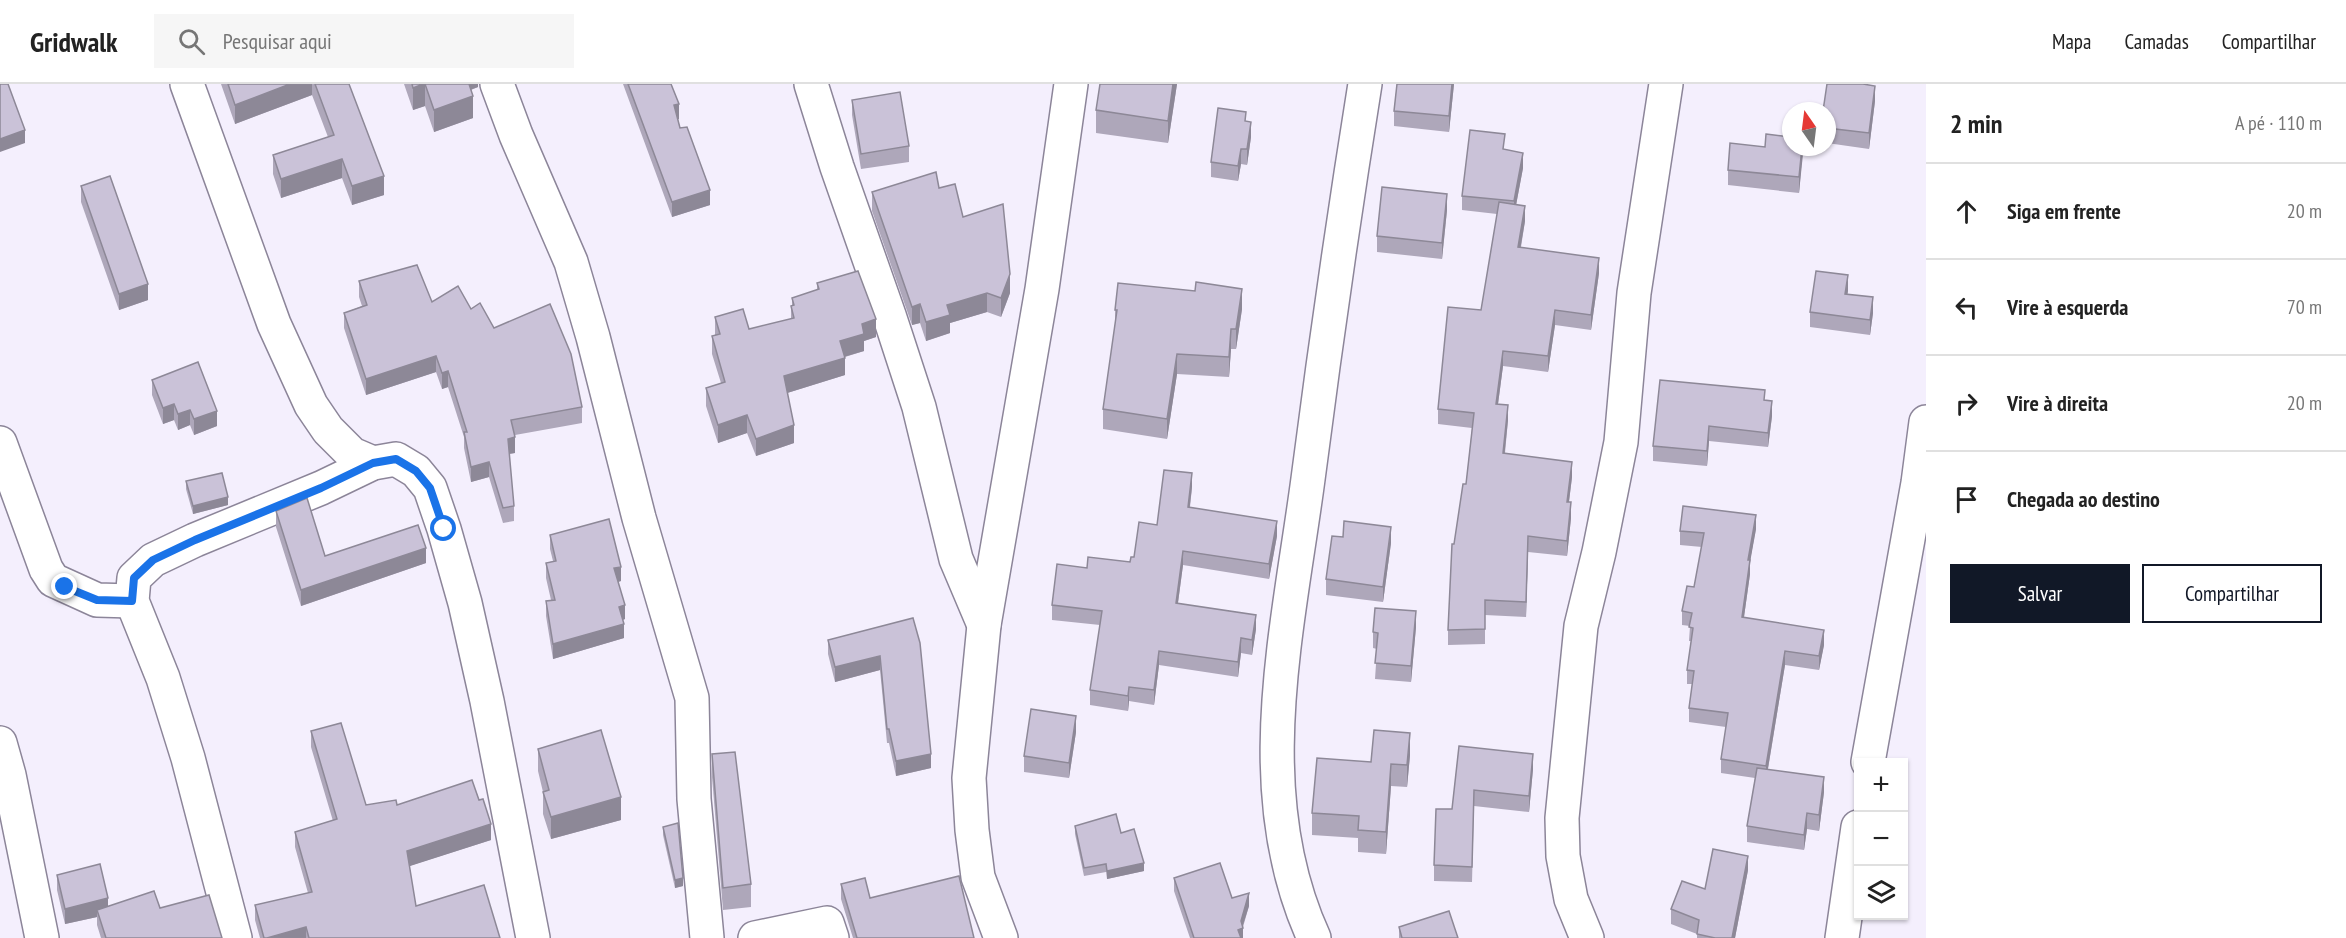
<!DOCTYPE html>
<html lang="pt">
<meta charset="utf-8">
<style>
:root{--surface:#fff;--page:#f6f6f6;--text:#222;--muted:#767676;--line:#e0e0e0;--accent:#111827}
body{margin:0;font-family:"PT Sans Narrow",sans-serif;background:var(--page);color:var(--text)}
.controls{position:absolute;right:18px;bottom:18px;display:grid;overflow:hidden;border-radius:0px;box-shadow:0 2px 4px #0004}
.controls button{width:54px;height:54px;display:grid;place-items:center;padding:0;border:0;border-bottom:2px solid var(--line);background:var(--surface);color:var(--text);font:30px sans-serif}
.compass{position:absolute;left:1782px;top:18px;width:54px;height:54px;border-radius:50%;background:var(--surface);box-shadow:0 2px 4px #0004;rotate:346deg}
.stop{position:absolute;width:18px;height:18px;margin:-14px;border:4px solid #1a73e8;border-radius:50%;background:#fff}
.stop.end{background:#1a73e8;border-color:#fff;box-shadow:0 2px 6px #0008}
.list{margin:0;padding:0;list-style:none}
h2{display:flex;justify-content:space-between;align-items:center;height:78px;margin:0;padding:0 24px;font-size:26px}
h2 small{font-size:20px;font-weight:400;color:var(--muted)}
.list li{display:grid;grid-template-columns:39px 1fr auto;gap:18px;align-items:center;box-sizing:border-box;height:96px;padding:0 24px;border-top:2px solid var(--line)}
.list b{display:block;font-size:22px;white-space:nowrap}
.list em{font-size:20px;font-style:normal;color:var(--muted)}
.actions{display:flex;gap:12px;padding:18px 24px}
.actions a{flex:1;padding:14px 0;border:2px solid var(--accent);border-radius:0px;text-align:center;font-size:21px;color:var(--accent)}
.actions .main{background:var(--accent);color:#fff}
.icon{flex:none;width:33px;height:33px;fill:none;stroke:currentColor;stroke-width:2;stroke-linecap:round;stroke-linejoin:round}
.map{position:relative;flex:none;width:1926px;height:854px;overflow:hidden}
header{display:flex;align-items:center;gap:36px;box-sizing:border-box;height:84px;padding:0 30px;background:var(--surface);border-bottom:2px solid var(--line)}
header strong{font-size:28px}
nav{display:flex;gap:33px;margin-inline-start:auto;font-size:21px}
.search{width:420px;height:54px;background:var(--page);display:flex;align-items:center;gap:15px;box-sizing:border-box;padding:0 21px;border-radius:0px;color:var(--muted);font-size:22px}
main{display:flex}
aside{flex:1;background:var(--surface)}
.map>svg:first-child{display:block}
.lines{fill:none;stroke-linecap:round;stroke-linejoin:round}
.street-casing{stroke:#8c8599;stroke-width:36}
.street{stroke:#fff;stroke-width:33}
.wall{fill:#aea7ba}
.shaded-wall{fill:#8d8897}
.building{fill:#cac2d8;stroke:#8d8897;stroke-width:1.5}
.route{stroke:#1a73e8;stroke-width:8}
</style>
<header>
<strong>Gridwalk</strong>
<div class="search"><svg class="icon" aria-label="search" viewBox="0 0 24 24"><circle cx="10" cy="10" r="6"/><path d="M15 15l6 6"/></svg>Pesquisar aqui</div>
<nav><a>Mapa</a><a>Camadas</a><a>Compartilhar</a></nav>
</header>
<main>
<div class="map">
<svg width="1926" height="854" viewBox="0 0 1926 854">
<rect width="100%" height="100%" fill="#f4effd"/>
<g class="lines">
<g class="street-casing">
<g id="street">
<polyline points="187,0 274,240 311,321 328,346 352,370 373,379"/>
<polyline points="497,0 516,51 571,178 593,253 639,434 692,614 694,715 707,854"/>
<polyline points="811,0 837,83 890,234 919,323 956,475 984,541"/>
<polyline points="0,359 46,485 53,496 97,516 132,517"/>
<polyline points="0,659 9,691 42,854"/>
<polyline points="1868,678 1918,399 1926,338"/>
<polyline points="235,854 188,674 163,594 132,517 134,494 153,476 195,456 321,404 373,379 396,375 416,387 430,404 444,445 465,519 487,617 533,854"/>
<polyline points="755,854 827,839 832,854"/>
<polyline points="1001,854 978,793 972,746 969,694 984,541 1042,205 1071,0"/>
<path d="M1314,854C1247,708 1288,546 1308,395C1325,263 1344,131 1365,0"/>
<polyline points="1587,854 1571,815 1563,772 1562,734 1581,542 1599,468 1621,358 1634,209 1666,0"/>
<polyline points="1842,854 1858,743"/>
</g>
</g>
<use href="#street" class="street"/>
</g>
<g class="wall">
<polygon points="221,0 349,0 384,111 352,121 342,94 281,114 273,90 273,71 328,53 312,11 235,40"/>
<polygon points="404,0 478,0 478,3 471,6 473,34 434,48 425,22 413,26"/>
<polygon points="623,0 671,0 679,35 678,35 680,44 710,121 672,133"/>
<polygon points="1100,0 1177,0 1168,59 1096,49 1096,26"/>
<polygon points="1397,0 1454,0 1449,48 1394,42 1394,27"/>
<polygon points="852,16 909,62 909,78 861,85 852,31"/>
<polygon points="1875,17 1869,65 1827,59 1827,27"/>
<polygon points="1246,37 1251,53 1247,81 1241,80 1238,97 1211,93 1211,78"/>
<polygon points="1765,63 1803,63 1799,109 1728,101 1728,86"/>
<polygon points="1505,66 1523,84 1516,121 1525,137 1521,163 1599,189 1591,246 1555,241 1548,288 1503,282 1498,320 1508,336 1505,369 1572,393 1569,418 1571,434 1567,472 1528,468 1526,533 1485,531 1485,560 1448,561 1448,546 1454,460 1466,400 1472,344 1438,340 1438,325 1481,226 1497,130 1462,126 1462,112"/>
<polygon points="81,102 148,216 119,226 81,118"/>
<polygon points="939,104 963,133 1010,209 1001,233 987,228 950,239 950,249 926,257 920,239 912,241 872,127 872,108"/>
<polygon points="1447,126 1442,175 1377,168 1377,152"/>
<polygon points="359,197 432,218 471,225 494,244 582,323 582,339 515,351 515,369 509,370 514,422 514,437 503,439 489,393 471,398 464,364 464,353 448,303 442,305 436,288 366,311 344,244 344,229 362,222 359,213"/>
<polygon points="817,199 876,253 864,257 864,267 845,273 845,291 787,309 794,359 756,372 747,349 718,359 706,322 706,304 721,299 712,270 712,252 715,251 715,233 749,245 791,235 791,222 792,222 792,214 817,206"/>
<polygon points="1848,207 1847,210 1873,229 1870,251 1810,243 1810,228"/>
<polygon points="1242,225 1236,265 1231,265 1229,293 1177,290 1167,355 1103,345 1103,325 1115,241 1115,226"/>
<polygon points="152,296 217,342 194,351 190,341 178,346 174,336 163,340 152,311"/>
<polygon points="1765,317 1772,332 1768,363 1709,357 1707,382 1653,377 1653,362"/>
<polygon points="186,397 228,421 193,430 186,405"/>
<polygon points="1192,403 1190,423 1277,452 1269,495 1183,481 1178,519 1256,545 1252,571 1241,569 1238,593 1159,581 1154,621 1129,617 1128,627 1090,621 1090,606 1100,541 1052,536 1052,521 1087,484 1130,478 1157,441"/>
<polygon points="276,427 325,472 426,479 301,522 276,443"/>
<polygon points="1756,445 1750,476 1750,490 1744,533 1824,561 1819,586 1785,581 1768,685 1824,708 1819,747 1807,745 1804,766 1747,758 1747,742 1755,694 1721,689 1721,675 1726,643 1689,638 1689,624 1692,600 1687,600 1687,586 1691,557 1689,557 1690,542 1682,541 1682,527 1694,503 1702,463 1680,461 1680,447"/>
<polygon points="550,451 621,497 618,498 625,535 623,536 624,554 553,575 546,532 546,517 551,516 546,494 546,479 553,477 550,465"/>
<polygon points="1391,459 1383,518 1326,511 1326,495"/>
<polygon points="913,534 931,684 896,692 889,659 887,659 880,586 835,598 828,570 828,556"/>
<polygon points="1416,543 1411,598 1375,595 1377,565 1373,564 1373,548"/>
<polygon points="311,647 366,721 397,721 491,756 409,782 416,822 500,854 260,854 255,836 255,821 308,809 295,763 295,748 333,737 311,663"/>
<polygon points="1076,648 1069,694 1024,688 1024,672"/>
<polygon points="1459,662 1533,685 1529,728 1474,722 1472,798 1434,797 1434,781 1452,725"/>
<polygon points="538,665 621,736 551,755 543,730 543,708 538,687"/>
<polygon points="712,670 751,800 751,823 723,826 712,693"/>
<polygon points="1410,671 1407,703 1391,702 1386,770 1358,768 1358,754 1312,751 1312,729 1371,678"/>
<polygon points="1075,742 1121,749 1144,787 1107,795 1106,788 1084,792 1075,750"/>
<polygon points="663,743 683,802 675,804 663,751"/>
<polygon points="1748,786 1735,854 1697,854 1697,850 1671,840 1671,825 1705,805"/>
<polygon points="57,791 108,822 160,824 222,854 101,854 97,841 97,833 65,840 57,806"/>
<polygon points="1174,794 1232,814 1249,822 1243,843 1243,854 1190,854 1174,807"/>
<polygon points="841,800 870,814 974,854 853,854 841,815"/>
<polygon points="1399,843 1458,854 1399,854"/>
</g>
<g class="shaded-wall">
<polygon points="290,0 312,0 312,11 235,40 235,21"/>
<polygon points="423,0 425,0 425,22 413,26 413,4"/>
<polygon points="464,0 478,0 478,3 464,8"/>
<polygon points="1173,0 1177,0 1168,59 1168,37"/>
<polygon points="1452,0 1454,0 1449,48 1449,32"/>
<polygon points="1875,2 1875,17 1869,65 1869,49"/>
<polygon points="473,12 473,34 434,48 434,26"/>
<polygon points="679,20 679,35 674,36 674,21"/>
<polygon points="1251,38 1251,53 1247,81 1247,65"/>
<polygon points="25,46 25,59 0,68 0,55"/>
<polygon points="1802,63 1803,63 1803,70 1799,109 1799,93"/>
<polygon points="1241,65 1241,80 1238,97 1238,82"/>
<polygon points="1523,69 1523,84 1514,132 1514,117"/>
<polygon points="342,75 342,94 281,114 281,95"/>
<polygon points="384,92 384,111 352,121 352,102"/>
<polygon points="710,106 710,121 672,133 672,118"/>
<polygon points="1447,110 1447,126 1442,175 1442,159"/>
<polygon points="1525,122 1525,137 1518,178 1518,163"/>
<polygon points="1599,174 1599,189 1591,246 1591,231"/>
<polygon points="1010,190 1010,209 1001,233 1001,214"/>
<polygon points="1848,191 1848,207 1845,225 1845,210"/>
<polygon points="148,200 148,216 119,226 119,210"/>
<polygon points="1242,205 1242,225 1236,265 1236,245"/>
<polygon points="987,209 987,228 950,239 950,249 926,257 926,238 947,221"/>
<polygon points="1873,213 1873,229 1870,251 1870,236"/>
<polygon points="920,220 920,239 912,241 912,223"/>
<polygon points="1555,226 1555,241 1548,288 1548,272"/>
<polygon points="876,235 876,253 864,257 864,267 840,274 840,257 862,240"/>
<polygon points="1231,245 1231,265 1229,293 1229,273"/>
<polygon points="1503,267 1503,282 1496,335 1496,320"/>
<polygon points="1177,270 1177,290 1167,355 1167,335"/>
<polygon points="436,272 436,288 366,311 366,295"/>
<polygon points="845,274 845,291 784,310 784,292"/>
<polygon points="448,287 448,303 442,305 442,289"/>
<polygon points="1772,317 1772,332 1768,363 1768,349"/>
<polygon points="174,320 174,336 163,340 163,324"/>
<polygon points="1508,321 1508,336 1503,384 1503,369"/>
<polygon points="190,326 190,341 178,346 178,330"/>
<polygon points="217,327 217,342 194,351 194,335"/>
<polygon points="747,331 747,349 718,359 718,341"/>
<polygon points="794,341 794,359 756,372 756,355"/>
<polygon points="1709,342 1709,357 1707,382 1707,367"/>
<polygon points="515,353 515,369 508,370 508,355"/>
<polygon points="489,378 489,393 471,398 471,383"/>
<polygon points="1572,378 1572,393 1567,433 1567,418"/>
<polygon points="1192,389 1192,403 1188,437 1188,423"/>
<polygon points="228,413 228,421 193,430 193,422"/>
<polygon points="1571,418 1571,434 1567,472 1567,457"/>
<polygon points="1756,431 1756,445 1748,490 1748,476"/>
<polygon points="1277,437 1277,452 1269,495 1269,480"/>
<polygon points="1391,443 1391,459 1383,518 1383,503"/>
<polygon points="1528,452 1528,468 1526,533 1526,518"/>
<polygon points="426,464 426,479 301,522 301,506"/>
<polygon points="1183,467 1183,481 1176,533 1176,519"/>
<polygon points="1750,476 1750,490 1742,547 1742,533"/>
<polygon points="621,483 621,497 614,499 614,484"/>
<polygon points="625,521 625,535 619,537 619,523"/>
<polygon points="1416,527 1416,543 1411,598 1411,582"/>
<polygon points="1256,531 1256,545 1252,571 1252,556"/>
<polygon points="624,540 624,554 553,575 553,560"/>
<polygon points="1824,546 1824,561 1819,586 1819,572"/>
<polygon points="1241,554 1241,569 1238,593 1238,578"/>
<polygon points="1159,567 1159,581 1154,621 1154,606"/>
<polygon points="1785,567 1785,581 1766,696 1766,682"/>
<polygon points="880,572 880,586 835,598 835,583"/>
<polygon points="1129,603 1129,617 1128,627 1128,612"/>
<polygon points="1076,632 1076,648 1069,694 1069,679"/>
<polygon points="1410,649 1410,671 1407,703 1407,681"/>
<polygon points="931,670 931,684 896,692 896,677"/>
<polygon points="1533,670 1533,685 1529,728 1529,712"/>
<polygon points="1391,680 1391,702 1386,770 1386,748"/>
<polygon points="1824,693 1824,708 1819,747 1819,731"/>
<polygon points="621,713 621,736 551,755 551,733"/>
<polygon points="1807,729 1807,745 1804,766 1804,751"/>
<polygon points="491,740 491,756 407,783 407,767"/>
<polygon points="1748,772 1748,786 1735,854 1732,854"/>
<polygon points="1144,779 1144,787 1107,795 1107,787"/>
<polygon points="683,794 683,802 675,804 675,796"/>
<polygon points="1249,809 1249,822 1242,844 1243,844 1243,854 1238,854 1238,846"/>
<polygon points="108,814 108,830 97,826 97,833 65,840 65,825"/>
<polygon points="306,843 306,854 267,854"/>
</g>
<g class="building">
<polygon points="0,0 8,0 25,46 0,55"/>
<polygon points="228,0 290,0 235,21"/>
<polygon points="315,0 349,0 384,92 352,102 342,75 281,95 273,71 334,51"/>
<polygon points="412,0 423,0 413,4"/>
<polygon points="425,0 469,0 473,12 434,26"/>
<polygon points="628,0 671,0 679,20 674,21 680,44 687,43 710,106 672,118"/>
<polygon points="1100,0 1173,0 1168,37 1096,26"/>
<polygon points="1397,0 1452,0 1449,32 1394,27"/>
<polygon points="1827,0 1863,0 1875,2 1869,49 1827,44 1827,27 1823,27"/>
<polygon points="900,8 909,62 861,70 852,16"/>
<polygon points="1218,24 1246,28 1245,37 1251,38 1247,65 1241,65 1238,82 1211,78"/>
<polygon points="1470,46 1505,50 1503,65 1523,69 1514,117 1462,112"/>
<polygon points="1766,50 1791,53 1791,63 1802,63 1799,93 1728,86 1730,59 1765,63"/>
<polygon points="936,88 939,104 955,100 963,133 1003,120 1010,190 1001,214 987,209 947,221 950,231 926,238 920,220 912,223 872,108"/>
<polygon points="110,92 148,200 119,210 81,102"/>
<polygon points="1382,103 1447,110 1442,159 1377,152"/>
<polygon points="1499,118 1525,122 1518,163 1599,174 1591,231 1555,226 1548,272 1503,267 1496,320 1508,321 1503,369 1572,378 1567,418 1571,418 1567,457 1528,452 1526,518 1485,516 1485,545 1448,546 1452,460 1454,460 1463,400 1466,400 1474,329 1438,325 1448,223 1481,226"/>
<polygon points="417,181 432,218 458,202 471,225 480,219 494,244 550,220 571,270 582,323 511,336 515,353 508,355 514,422 503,424 489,378 471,383 464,348 467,348 448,287 442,289 436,272 366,295 344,229 367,221 359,197"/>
<polygon points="858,187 876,235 862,240 864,250 840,257 845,274 784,292 794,341 756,355 747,331 718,341 706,304 725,298 712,252 720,250 715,233 743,225 749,245 794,234 791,222 794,221 792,214 819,205 817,199"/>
<polygon points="1816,187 1848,191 1845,210 1873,213 1870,236 1810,228"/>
<polygon points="1196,198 1242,205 1236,245 1231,245 1229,273 1177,270 1167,335 1103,325 1117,226 1115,226 1118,199 1195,207"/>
<polygon points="198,278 217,327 194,335 190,326 178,330 174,320 163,324 152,296"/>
<polygon points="1660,296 1765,306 1764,316 1772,317 1768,349 1709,342 1707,367 1653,362"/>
<polygon points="1164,386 1192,389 1188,423 1277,437 1269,480 1183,467 1176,519 1256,531 1252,556 1241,554 1238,578 1159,567 1154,606 1129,603 1128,612 1090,606 1102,527 1052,521 1057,480 1087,484 1088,473 1130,478 1131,473 1134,473 1139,438 1157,441"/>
<polygon points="222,389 228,413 193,422 186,397"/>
<polygon points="307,414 325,472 418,441 426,464 301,506 276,427"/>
<polygon points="1683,422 1756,431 1748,476 1750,476 1742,533 1824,546 1819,572 1785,567 1766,682 1721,675 1728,629 1689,624 1694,587 1687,586 1693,544 1689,543 1692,529 1682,527 1687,502 1694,503 1704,449 1680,447"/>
<polygon points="609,435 621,483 614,484 625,521 619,523 624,540 553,560 546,517 555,516 546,479 556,477 550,451"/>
<polygon points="1344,437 1391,443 1383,503 1326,495 1332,452 1343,453"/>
<polygon points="1375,524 1416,527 1411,582 1375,579 1378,549 1373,548"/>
<polygon points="913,534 920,559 931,670 896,677 889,645 887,645 880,572 835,583 828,556"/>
<polygon points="1031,625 1076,632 1069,679 1024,672"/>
<polygon points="341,639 366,721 396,716 397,721 472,696 479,716 483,715 491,740 407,767 416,822 484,801 500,854 309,854 306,843 267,854 264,854 255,821 312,808 295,748 337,735 311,647"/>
<polygon points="601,646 621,713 551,733 543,708 549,706 538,665"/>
<polygon points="1374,646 1410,649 1407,681 1391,680 1386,748 1358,746 1359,732 1312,729 1317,674 1371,678"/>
<polygon points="1459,662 1533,670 1529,712 1474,706 1472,783 1434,781 1436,725 1452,725"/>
<polygon points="735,668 751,800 723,804 712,670"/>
<polygon points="1757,684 1824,693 1819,731 1807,729 1804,751 1747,742"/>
<polygon points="1116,730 1121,749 1134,745 1144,779 1107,787 1106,780 1084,784 1075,742"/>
<polygon points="678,739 683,794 675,796 663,743"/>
<polygon points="1713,765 1748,772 1732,854 1715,854 1697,850 1699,836 1671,825 1682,797 1705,805"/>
<polygon points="1220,779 1232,814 1249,809 1241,837 1243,844 1238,846 1241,854 1194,854 1174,794"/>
<polygon points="100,780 108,814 65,825 57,791"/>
<polygon points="959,792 974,854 857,854 841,800 865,794 870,814"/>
<polygon points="154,807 160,824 209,811 222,854 106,854 97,826"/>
<polygon points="1449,827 1458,854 1402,854 1399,843"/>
</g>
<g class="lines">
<polyline class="route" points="65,503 97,516 132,517 134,494 153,476 195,456 321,404 373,379 396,375 416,387 430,404 444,445"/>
</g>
</svg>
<div class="controls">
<button>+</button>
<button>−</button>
<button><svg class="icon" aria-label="layers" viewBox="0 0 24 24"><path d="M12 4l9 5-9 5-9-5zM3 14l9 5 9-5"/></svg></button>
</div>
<svg class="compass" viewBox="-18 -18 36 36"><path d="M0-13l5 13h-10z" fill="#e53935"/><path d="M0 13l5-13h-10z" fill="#767676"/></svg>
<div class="stop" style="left:444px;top:445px"></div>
<div class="stop end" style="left:65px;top:503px"></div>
</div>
<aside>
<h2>2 min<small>A pé · 110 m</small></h2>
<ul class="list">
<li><svg class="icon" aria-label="ahead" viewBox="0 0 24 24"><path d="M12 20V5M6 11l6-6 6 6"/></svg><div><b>Siga em frente</b></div><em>20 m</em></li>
<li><svg class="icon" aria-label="left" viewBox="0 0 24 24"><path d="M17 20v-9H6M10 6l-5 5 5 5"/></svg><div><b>Vire à esquerda</b></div><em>70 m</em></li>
<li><svg class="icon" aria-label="right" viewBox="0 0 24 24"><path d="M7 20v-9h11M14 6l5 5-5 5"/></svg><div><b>Vire à direita</b></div><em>20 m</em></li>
<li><svg class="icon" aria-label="arrive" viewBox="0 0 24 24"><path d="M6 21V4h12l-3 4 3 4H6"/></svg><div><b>Chegada ao destino</b></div></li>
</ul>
<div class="actions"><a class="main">Salvar</a><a>Compartilhar</a></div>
</aside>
</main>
